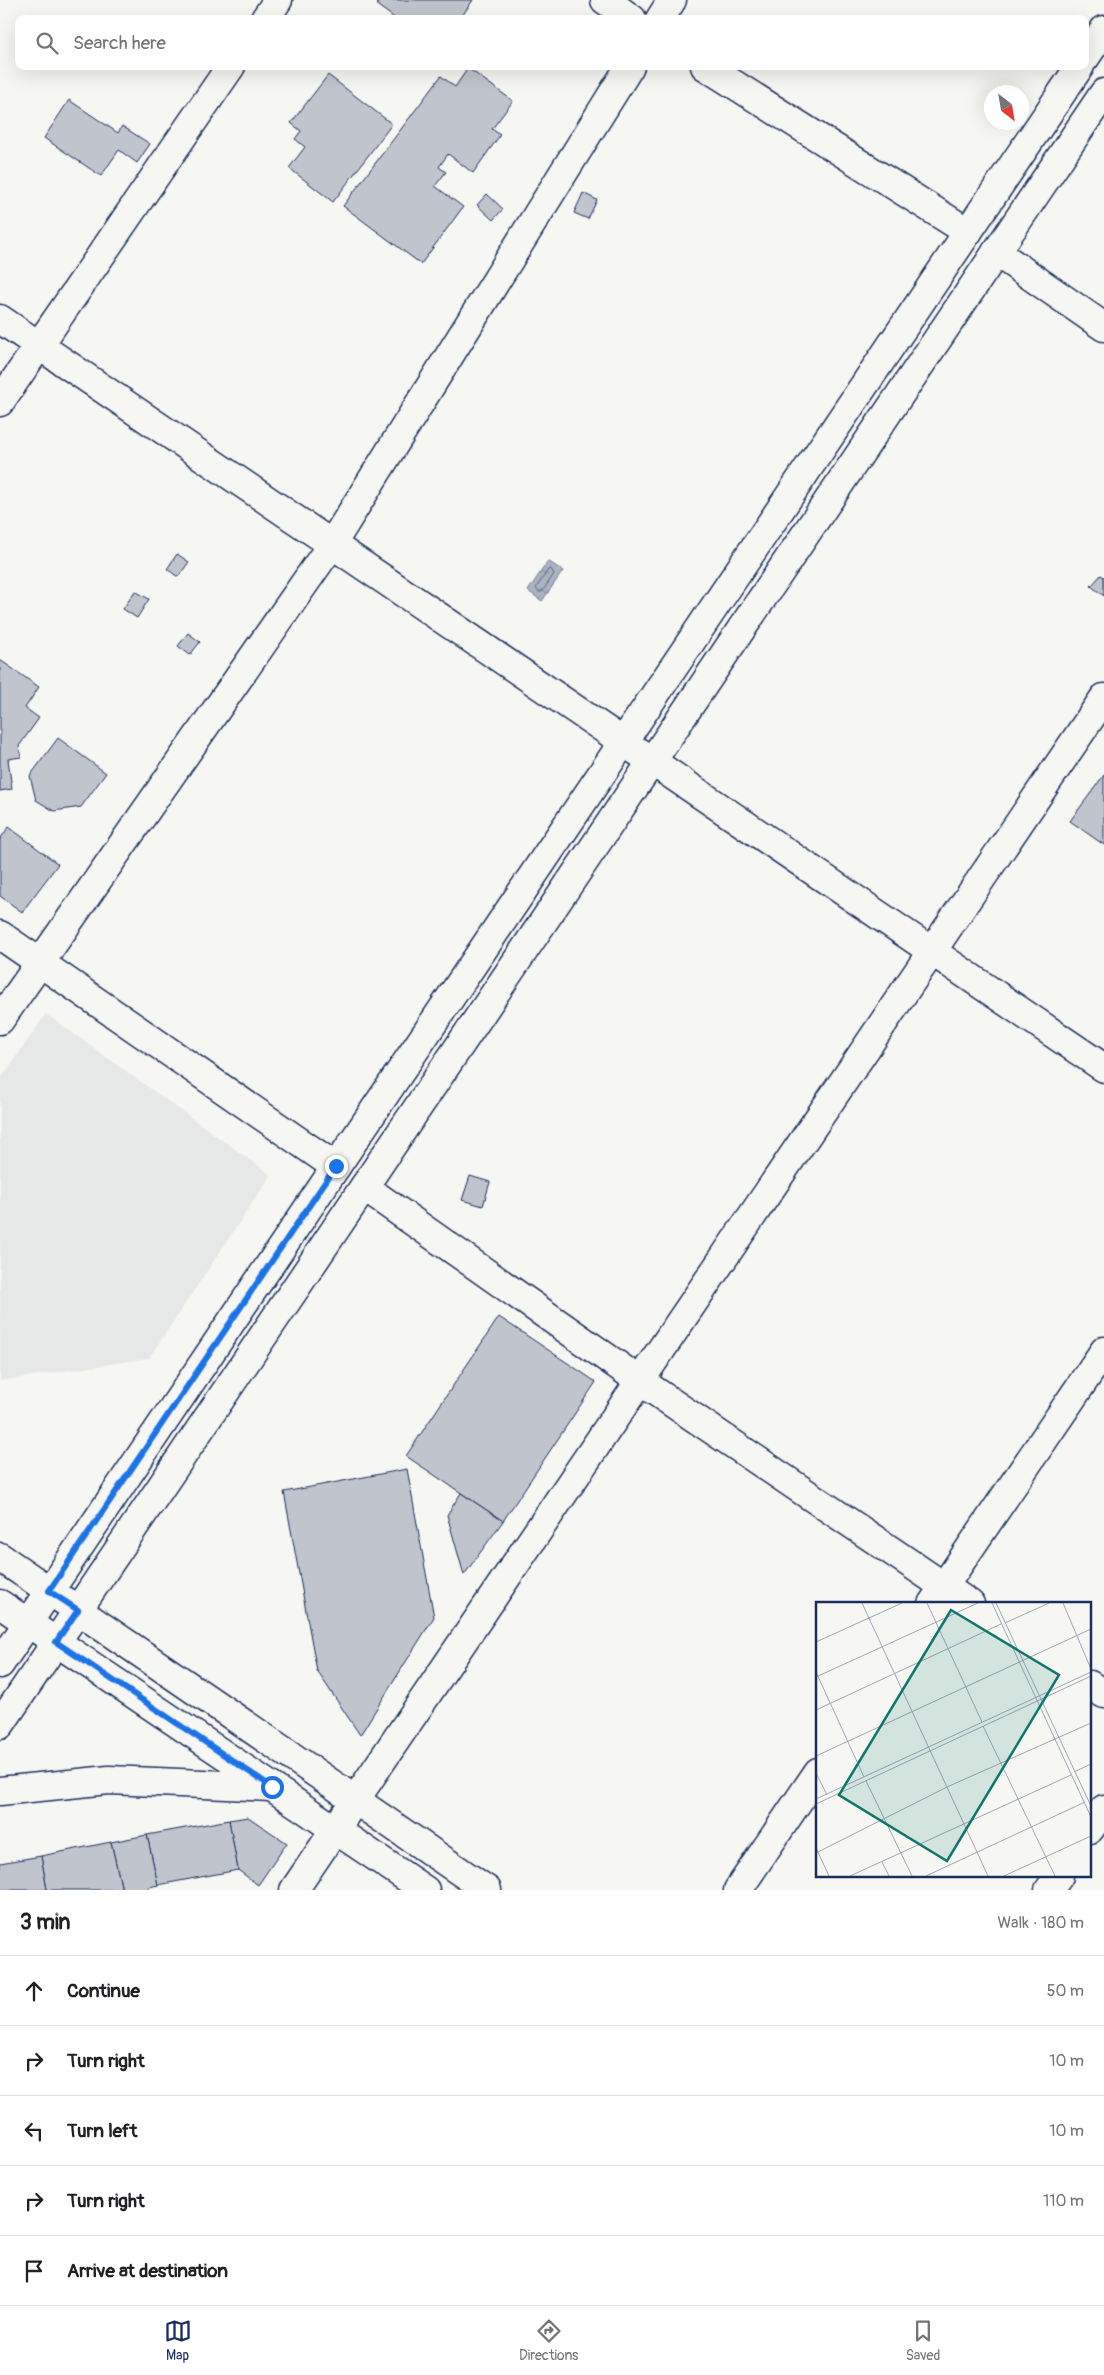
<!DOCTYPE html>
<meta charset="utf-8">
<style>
:root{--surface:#fff;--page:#f6f6f6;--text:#202124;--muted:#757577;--line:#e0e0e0;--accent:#1b2f5e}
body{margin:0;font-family:Pangolin,sans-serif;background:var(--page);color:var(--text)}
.compass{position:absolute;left:984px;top:85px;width:45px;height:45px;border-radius:50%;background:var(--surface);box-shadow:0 5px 20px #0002;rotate:149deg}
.stop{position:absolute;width:15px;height:15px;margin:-11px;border:4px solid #1a73e8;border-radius:50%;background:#fff}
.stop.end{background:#1a73e8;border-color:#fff;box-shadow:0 1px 5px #0008}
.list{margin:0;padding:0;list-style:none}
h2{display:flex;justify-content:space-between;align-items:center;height:65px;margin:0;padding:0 20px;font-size:21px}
h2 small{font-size:16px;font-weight:400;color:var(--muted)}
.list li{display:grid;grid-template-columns:32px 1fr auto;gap:15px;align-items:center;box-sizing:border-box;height:70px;padding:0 20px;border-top:1px solid var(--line)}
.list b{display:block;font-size:19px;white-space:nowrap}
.list em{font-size:16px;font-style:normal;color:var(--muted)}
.icon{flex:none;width:28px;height:28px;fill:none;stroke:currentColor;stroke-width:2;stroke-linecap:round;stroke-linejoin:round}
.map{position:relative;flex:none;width:1104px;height:1890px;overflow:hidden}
.search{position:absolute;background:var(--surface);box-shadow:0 5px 20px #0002;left:15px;right:15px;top:15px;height:55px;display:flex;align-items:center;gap:12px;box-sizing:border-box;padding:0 18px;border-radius:10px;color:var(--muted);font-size:19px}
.sheet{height:415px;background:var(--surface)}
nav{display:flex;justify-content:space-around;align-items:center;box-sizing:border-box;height:70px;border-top:1px solid var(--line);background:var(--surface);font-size:14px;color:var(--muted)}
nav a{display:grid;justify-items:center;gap:2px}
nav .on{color:var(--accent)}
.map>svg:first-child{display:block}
.built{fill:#e6e7e7}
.water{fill:url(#water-ripples);stroke:#717e99}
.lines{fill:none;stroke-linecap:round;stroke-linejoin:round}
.shore{stroke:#556385;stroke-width:1}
.building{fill:#c0c4cd;stroke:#1b2f5e}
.minor-casing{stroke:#1b2f5e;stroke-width:31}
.minor{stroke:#f6f6f2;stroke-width:28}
.route{stroke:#1a73e8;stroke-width:6}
.inset-road{fill:none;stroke:#9ea6b7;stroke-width:1}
.view{fill:#0f766e;fill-opacity:0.15;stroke:#0f766e;stroke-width:2.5}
.inset-edge{fill:none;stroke:#1b2f5e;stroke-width:2.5}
</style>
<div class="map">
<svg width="1104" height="1890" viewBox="0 0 1104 1890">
<defs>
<pattern id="water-ripples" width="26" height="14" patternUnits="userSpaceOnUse" patternTransform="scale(1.25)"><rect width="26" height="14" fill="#abb2c0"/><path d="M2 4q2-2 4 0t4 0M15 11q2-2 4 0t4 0" fill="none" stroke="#8a919f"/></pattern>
</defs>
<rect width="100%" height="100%" fill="#f6f6f2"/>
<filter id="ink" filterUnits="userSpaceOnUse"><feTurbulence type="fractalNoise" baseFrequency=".02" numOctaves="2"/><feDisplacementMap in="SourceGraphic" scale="10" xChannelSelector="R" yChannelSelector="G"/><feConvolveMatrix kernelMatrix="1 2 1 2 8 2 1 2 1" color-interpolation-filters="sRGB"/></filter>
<g filter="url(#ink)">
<polygon class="built" points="46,1014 271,1175 149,1358 0,1381 0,1080"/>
<polygon class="water" points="548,561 563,571 542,601 528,591"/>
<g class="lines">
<polygon class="shore" points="551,569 554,574 542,592 539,592 536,588 548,570"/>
</g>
<g class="building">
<polygon points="377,0 473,0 460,19 396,19 378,6"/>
<polygon points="468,68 513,101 492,129 500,135 473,173 448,154 439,167 446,172 435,186 463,207 421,264 343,206 441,76 455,87"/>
<polygon points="328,75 392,124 333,202 289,168 305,147 295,139 301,131 291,123"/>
<polygon points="69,100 118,133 122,126 150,144 137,163 119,150 101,176 44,138"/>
<polygon points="583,193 597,200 588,219 574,213"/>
<polygon points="487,194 503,209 493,220 477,205"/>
<polygon points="177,554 189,562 178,577 167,569"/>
<polygon points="1101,575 1104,577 1104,596 1091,586"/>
<polygon points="135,591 149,599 137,618 123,609"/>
<polygon points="188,633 200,642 190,655 178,646"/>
<polygon points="0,660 39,687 25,708 39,718 19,746 21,757 8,759 12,789 0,791"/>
<polygon points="58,738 106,773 81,807 54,811 36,800 30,776"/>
<polygon points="1104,775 1104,845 1070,821"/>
<polygon points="9,827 58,864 22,912 0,896 0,839"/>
<polygon points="470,1176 490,1182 483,1206 462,1200"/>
<polygon points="499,1317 596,1382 503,1521 406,1456"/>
<polygon points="407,1469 434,1617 360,1735 317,1671 284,1492"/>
<polygon points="461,1493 503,1521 464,1575 447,1515"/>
<polygon points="248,1817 287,1843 258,1885 238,1870 229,1820"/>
<polygon points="229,1820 238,1870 158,1885 147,1835"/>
<polygon points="147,1835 158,1885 149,1887 149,1890 122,1890 111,1842"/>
<polygon points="111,1842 122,1890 47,1890 41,1856"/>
<polygon points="41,1856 47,1890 0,1890 0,1863"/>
</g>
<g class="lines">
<g class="minor-casing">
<g id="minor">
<polyline points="605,0 632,19"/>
<polyline points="265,19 278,0"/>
<polyline points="660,19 672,0"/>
<polyline points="1085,58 1104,30"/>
<polyline points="705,66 968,232"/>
<polyline points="996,252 1104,327"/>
<polyline points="0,319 1104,1068"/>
<polyline points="0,402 231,66"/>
<polyline points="0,935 336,1167"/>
<polyline points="0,1020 332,544 630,66"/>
<polyline points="364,1187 640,1381 970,1604"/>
<polyline points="0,1557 487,1890"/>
<polyline points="0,1604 425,1890"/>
<polyline points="932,1604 1104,1351"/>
<polyline points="0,1664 1080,66"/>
<polyline points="1090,1685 1104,1694"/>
<polyline points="0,1725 1104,93"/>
<polyline points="0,1791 109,1780 272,1787"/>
<polyline points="1090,1829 1104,1809"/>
<polyline points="294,1890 1104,698"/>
<polyline points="738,1890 818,1772"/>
<polyline points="1049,1890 1059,1876"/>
</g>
</g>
<use href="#minor" class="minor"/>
</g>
</g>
<g class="lines" filter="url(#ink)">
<polyline class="route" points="272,1787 56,1642 78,1610 49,1591 336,1166"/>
</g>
<g transform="translate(816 1602)">
<rect width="275" height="275" fill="#f6f6f2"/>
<path class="inset-road" d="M46,1L172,274M111,1L166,120M176,1L275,215M180,1L275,204M247,1L275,67M189,21L233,1M0,40L86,1M0,70L48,175M0,75L162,1M0,108L185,22M167,124L239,274M0,154L275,27M258,170L275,162M0,171L11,193M50,179L96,274M0,197L275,70M0,202L275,74M0,246L13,274M0,251L131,185L275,121M66,260L73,274M34,274L255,173M110,274L269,200M188,274L275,234"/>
<path class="view" d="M135,8L243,73L131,259L23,193Z"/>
<rect width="275" height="275" class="inset-edge"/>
</g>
</svg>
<svg class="compass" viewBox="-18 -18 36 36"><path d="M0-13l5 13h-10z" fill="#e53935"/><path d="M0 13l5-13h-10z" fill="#757577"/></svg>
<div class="stop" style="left:272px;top:1787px"></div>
<div class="stop end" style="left:336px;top:1166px"></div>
<div class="search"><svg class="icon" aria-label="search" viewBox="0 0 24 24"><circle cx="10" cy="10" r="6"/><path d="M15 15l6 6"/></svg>Search here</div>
</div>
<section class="sheet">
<h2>3 min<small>Walk · 180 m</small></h2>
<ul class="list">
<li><svg class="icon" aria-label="ahead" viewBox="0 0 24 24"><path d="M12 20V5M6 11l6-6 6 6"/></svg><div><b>Continue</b></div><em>50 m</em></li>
<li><svg class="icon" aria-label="right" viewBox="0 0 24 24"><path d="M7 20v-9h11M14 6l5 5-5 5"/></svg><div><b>Turn right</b></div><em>10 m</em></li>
<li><svg class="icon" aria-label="left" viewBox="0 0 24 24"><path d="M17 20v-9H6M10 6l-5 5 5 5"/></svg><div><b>Turn left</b></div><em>10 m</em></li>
<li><svg class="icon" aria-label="right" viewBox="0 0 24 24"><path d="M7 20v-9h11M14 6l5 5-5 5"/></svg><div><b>Turn right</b></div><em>110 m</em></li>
<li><svg class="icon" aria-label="arrive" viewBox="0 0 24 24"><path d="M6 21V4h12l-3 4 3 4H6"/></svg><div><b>Arrive at destination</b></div></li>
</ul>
</section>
<nav>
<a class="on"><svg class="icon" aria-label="map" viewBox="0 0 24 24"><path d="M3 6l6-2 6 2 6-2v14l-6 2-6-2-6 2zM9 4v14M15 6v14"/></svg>Map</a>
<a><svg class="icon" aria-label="directions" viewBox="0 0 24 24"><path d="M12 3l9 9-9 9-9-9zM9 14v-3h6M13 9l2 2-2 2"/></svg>Directions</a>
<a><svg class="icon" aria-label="saved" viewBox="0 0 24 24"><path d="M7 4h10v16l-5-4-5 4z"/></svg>Saved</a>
</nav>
